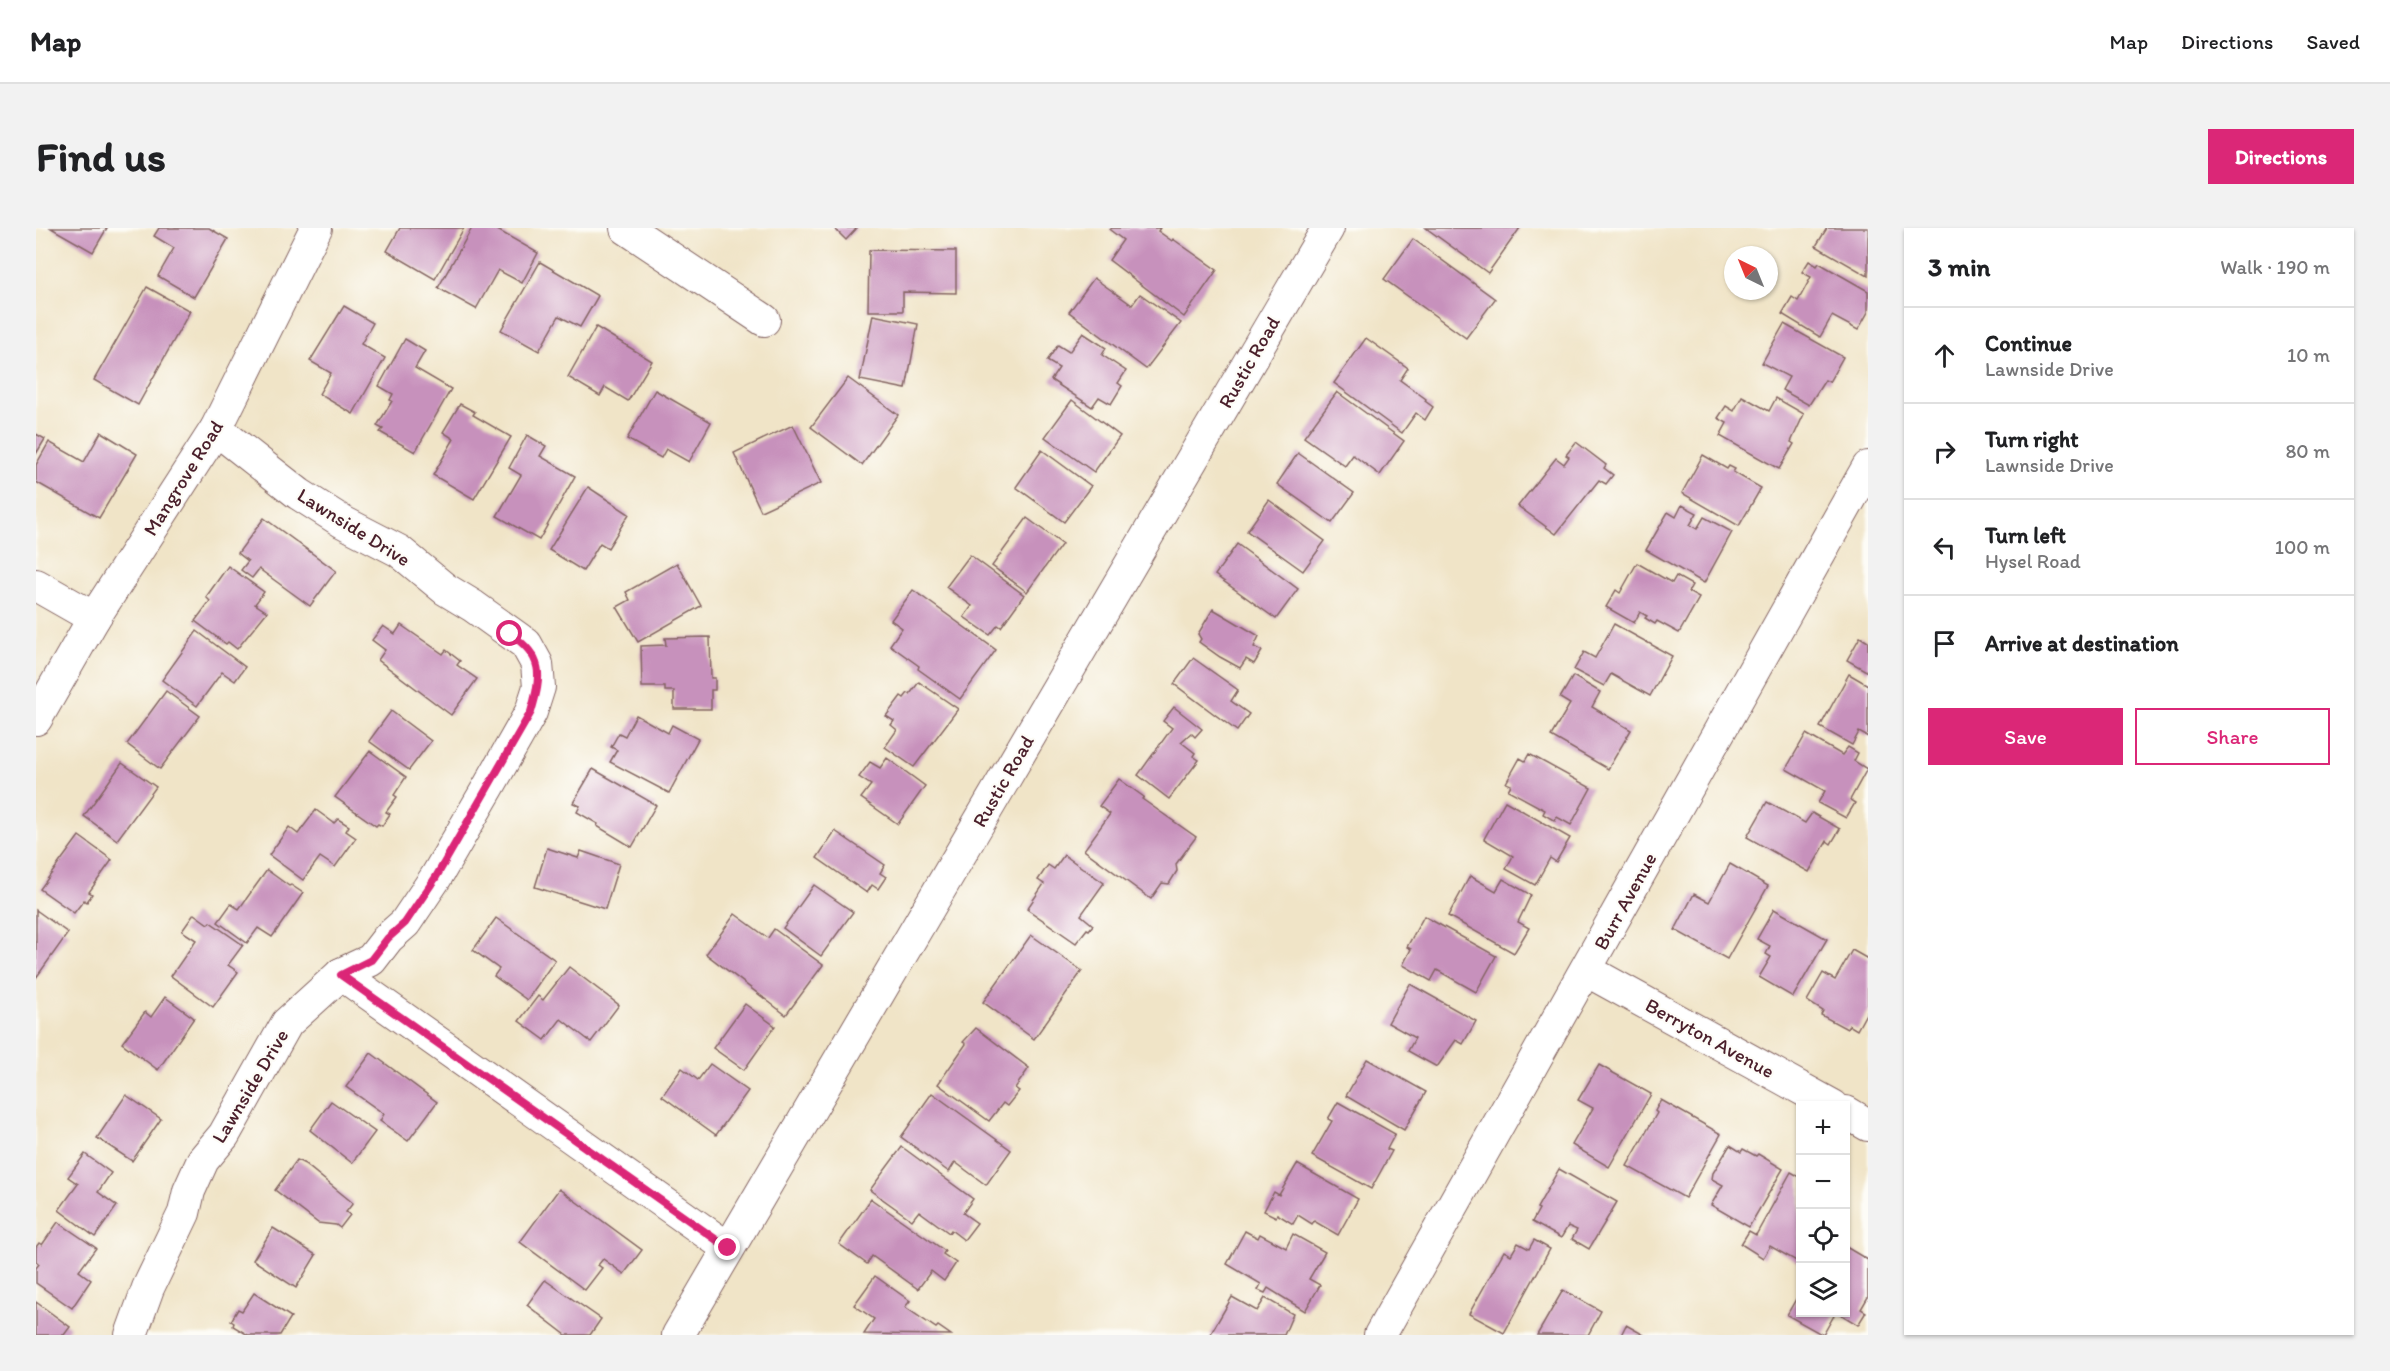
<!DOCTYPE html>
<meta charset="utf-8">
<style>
:root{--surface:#fff;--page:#f2f2f2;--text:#202124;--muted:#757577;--line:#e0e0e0;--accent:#db2777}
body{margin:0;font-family:Itim,sans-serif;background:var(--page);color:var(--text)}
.controls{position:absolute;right:18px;bottom:18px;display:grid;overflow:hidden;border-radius:0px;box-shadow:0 2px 4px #0004}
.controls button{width:54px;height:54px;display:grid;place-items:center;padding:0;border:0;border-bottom:2px solid var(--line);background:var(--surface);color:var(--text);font:30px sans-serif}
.compass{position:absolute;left:1688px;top:18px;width:54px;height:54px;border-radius:50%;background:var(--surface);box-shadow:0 2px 4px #0004;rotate:317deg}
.stop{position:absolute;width:18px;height:18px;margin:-14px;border:4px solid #db2777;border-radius:50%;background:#fff}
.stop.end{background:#db2777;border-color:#fff;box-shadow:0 2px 6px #0008}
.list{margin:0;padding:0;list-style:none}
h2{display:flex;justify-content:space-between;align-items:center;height:78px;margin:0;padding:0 24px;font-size:26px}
h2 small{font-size:20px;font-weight:400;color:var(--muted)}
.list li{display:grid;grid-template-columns:39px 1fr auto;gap:18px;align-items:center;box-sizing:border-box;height:96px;padding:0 24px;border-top:2px solid var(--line)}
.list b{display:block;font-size:22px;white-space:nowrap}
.list p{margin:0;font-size:20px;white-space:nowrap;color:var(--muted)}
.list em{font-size:20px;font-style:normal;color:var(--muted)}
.actions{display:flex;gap:12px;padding:18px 24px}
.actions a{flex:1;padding:14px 0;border:2px solid var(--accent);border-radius:0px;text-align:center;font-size:21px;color:var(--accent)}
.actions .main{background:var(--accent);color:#fff}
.icon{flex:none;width:33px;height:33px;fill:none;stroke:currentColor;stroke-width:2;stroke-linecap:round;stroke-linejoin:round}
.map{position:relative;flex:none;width:1832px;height:1107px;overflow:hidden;border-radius:0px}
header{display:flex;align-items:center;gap:36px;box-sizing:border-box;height:84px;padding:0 30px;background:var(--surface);border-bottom:2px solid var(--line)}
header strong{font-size:28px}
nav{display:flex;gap:33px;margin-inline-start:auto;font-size:21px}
.intro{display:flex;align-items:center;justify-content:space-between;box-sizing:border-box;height:144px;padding:0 36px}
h1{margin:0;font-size:42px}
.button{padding:15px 27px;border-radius:0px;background:var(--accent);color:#fff;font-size:21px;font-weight:700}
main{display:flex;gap:36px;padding:0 36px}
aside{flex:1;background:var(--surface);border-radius:0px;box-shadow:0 2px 4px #0004}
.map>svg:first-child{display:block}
.building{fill:#c791bc}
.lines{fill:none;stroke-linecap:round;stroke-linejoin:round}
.minor-casing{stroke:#846462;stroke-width:34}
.minor{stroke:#fff;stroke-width:32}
.route{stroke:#db2777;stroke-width:8}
.labels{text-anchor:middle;stroke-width:4.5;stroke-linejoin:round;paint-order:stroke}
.street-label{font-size:20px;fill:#4a1f2b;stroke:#fdfcf7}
</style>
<header>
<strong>Map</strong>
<nav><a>Map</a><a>Directions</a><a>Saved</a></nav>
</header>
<div class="intro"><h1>Find us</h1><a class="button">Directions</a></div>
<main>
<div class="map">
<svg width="1832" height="1107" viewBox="0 0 1832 1107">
<rect width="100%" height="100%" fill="#fdfcf7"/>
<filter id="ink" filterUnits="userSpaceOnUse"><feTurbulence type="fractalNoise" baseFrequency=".0167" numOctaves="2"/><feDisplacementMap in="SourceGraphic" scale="12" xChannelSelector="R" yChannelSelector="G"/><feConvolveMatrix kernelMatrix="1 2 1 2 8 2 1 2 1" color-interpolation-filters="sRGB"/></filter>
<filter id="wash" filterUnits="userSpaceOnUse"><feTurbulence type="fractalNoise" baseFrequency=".008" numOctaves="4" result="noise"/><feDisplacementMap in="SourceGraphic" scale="24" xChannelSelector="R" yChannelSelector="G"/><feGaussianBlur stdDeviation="1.35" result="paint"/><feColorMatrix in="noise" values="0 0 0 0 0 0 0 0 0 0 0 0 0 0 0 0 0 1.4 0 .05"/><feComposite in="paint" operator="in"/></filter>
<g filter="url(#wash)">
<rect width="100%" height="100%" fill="#f0e4c7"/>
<g id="blocks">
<g class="building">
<polygon points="15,0 71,0 57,24"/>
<polygon points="123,0 173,0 192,11 158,69 122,48 138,20 118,8"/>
<polygon points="364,0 428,0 399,51 351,23"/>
<polygon points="436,0 458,0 502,25 486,55 462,42 440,81 402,60"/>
<polygon points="798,0 821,0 810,12"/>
<polygon points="1076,0 1124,0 1122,3 1136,13 1137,11 1181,42 1148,89 1073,32 1087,12 1074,2"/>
<polygon points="1390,0 1484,0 1452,45"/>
<polygon points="1791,0 1832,0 1832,48 1780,18"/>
<polygon points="1377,11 1459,71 1430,110 1348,51"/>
<polygon points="833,22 920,23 920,65 867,64 867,83 832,83"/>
<polygon points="1773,33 1781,38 1783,35 1832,63 1832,84 1822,102 1796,88 1784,109 1746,86 1756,69 1762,73 1775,49 1766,44"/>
<polygon points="504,34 562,68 544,99 523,88 503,123 465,102"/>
<polygon points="1058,50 1096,77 1104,66 1145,95 1110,141 1033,84"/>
<polygon points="111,59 154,83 102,177 58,152"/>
<polygon points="308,78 337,95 325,116 349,130 317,186 283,166 295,145 274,133"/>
<polygon points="837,87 882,96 870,161 824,152"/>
<polygon points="1748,96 1807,129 1793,154 1789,152 1773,177 1746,162 1753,149 1726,135"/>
<polygon points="560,99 616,133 592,173 569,159 564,168 532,149"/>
<polygon points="1047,105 1070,120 1066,127 1090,143 1082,155 1086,158 1075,176 1063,169 1056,179 1015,152 1023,140 1011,133 1022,117 1033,124"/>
<polygon points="1330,110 1372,140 1364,152 1390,171 1389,173 1397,179 1389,192 1380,185 1366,205 1298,155"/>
<polygon points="369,111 389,123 379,140 415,161 379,224 344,204 347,201 341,198 356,173 354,172 357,166 343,158"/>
<polygon points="812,150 862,187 826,237 775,199"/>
<polygon points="619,162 675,194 653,234 630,221 625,230 591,211"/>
<polygon points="1301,164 1368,213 1344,247 1317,227 1309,238 1268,209"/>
<polygon points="1706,168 1733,183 1740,170 1768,186 1755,214 1758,216 1743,241 1684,208 1691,195 1682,190 1690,178 1698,183"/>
<polygon points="1036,172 1084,208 1058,244 1009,209"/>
<polygon points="424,176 439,184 437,187 475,209 438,271 397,247 418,211 407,204"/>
<polygon points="757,197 785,255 725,283 698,225"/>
<polygon points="65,204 101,226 63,290 0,254 0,237 13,214 48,234"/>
<polygon points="0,206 9,211 0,226"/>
<polygon points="491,207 510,218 504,228 539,248 503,312 461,288 485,247 473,240"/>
<polygon points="1540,214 1570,237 1568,240 1577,247 1570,256 1563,252 1520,306 1482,278 1520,230 1528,236 1533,229 1530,227"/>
<polygon points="1006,222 1055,258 1028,294 980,259"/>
<polygon points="1262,225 1318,265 1296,295 1241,256"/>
<polygon points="1667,227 1691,241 1693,238 1699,241 1697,244 1725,260 1703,298 1646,265"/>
<polygon points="552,259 593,286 572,320 564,315 547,343 513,322"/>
<polygon points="1233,272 1289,313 1267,343 1211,303"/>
<polygon points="1646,277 1661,285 1654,297 1661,301 1668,289 1696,304 1668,355 1610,322 1632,284 1640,289"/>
<polygon points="228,290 300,343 274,378 223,341 216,350 205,342 212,333 202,325"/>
<polygon points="991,290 1026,316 991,364 956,338"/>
<polygon points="1201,316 1262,361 1240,391 1179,347"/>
<polygon points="934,327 988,367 965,399 962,397 954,407 928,389 936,378 910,359"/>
<polygon points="641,335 665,378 602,414 581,379 594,372 590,364"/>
<polygon points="1601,335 1636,355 1640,348 1656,357 1652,364 1663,370 1643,405 1621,393 1619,396 1609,390 1611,388 1604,384 1598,395 1570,379 1580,362 1584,365"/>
<polygon points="192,338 228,364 219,376 231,384 201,421 192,414 190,416 159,393 174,373 170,369"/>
<polygon points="877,362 960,422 924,471 882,441 883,438 854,417 866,400 855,392"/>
<polygon points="1177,381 1223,408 1218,419 1226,423 1218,436 1210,431 1204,440 1184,429 1163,414 1165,411 1162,406"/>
<polygon points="1578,396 1636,428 1614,468 1575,446 1568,458 1538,442 1548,424 1559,430"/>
<polygon points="365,397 407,426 410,422 424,433 421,437 441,451 415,487 342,432 349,422 336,412 347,398 359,406"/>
<polygon points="161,403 209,439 199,453 186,444 161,478 126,452"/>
<polygon points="674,409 675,450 679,450 679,462 675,462 675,481 638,481 638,463 629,463 629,459 606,459 605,418 630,417 629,410"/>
<polygon points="1824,409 1832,414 1832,444 1811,432"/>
<polygon points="1157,430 1202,462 1195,473 1213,486 1201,503 1138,456"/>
<polygon points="1813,446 1832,457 1832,509 1823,504 1816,517 1784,499"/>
<polygon points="1537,448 1564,464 1556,479 1595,502 1572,541 1515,508 1534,476 1524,470"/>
<polygon points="883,454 922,481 878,539 849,519 861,502 855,497 858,493 850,488 865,468 868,470 872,465 874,466"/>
<polygon points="130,463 164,488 124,541 91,516"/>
<polygon points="1138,479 1166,501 1159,509 1155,505 1145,514 1159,525 1157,528 1163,532 1133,571 1102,547 1136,500 1127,493"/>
<polygon points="355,483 395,513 373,542 333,513"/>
<polygon points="600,487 632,505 636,497 662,511 633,565 574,534 581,522 575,519 583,505 589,508"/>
<polygon points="1770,506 1806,527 1812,519 1822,525 1818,533 1831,541 1814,572 1819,575 1810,590 1782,575 1789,563 1750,541"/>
<polygon points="334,523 370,549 358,567 361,569 350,584 354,586 346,598 342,596 340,598 299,569"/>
<polygon points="1493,526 1555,560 1535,597 1521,589 1519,593 1507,586 1509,582 1472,562 1475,557 1470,555 1484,530 1489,533"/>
<polygon points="851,530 889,558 862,596 825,570 835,557 823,549 834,534 844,540"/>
<polygon points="86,535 120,559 81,612 48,588"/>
<polygon points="557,541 620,577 596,619 561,598 562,596 541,584 544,578 537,575"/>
<polygon points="1083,551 1108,569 1106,571 1160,609 1140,636 1141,643 1133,656 1126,655 1115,671 1048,622 1074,586 1063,578"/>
<polygon points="1469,573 1534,610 1520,634 1514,630 1499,657 1470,641 1477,628 1448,611"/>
<polygon points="1731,574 1769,595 1776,585 1804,601 1795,616 1791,613 1773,644 1711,609"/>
<polygon points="280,582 298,595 302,591 313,598 310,603 320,610 299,639 284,629 267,652 233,627 253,599 262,606"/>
<polygon points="799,603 849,637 844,645 850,649 842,661 836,657 831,665 781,630"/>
<polygon points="43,608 76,632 53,664 56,666 51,674 48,672 38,685 4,661"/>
<polygon points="511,620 542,630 545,623 583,636 569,681 499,659"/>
<polygon points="1028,627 1068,655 1045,687 1057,697 1053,702 1051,701 1040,715 991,681 1008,656 1002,652 1012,637 1018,641"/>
<polygon points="1694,636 1732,658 1691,731 1639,702 1658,666 1673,674"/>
<polygon points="231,642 253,658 255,657 267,665 236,709 222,700 211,715 182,694 195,676 203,681"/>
<polygon points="1434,648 1460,663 1467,651 1495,667 1482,694 1493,700 1478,725 1412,688"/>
<polygon points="778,657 817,684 785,728 747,700"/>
<polygon points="1738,681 1791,711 1757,769 1723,749 1735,729 1730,726 1734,718 1721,711"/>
<polygon points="0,682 32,705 0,750"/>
<polygon points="158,686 172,696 174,694 207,717 192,737 202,744 177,779 135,748 160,712 146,703"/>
<polygon points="699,686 732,710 738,701 787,737 750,787 670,726"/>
<polygon points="1388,688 1460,728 1440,764 1401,742 1395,753 1367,737 1375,721 1371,719"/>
<polygon points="460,690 519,732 491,772 458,748 463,741 437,722"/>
<polygon points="995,707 1046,743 998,811 947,774"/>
<polygon points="1816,722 1832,731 1832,782 1821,802 1813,797 1811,801 1785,787 1787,783 1771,773 1787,745 1799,752"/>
<polygon points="533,739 583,777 555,814 525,791 509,812 483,793 502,768 507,772"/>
<polygon points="1374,756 1440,793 1427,816 1420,812 1401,839 1372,823 1379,810 1352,795"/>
<polygon points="129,769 158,790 122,842 86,815 109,784 115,789"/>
<polygon points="709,776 739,798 708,842 677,820"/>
<polygon points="940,800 993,840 979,860 983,863 971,878 967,875 953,893 902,856 930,816 927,814"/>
<polygon points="335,825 401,874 372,913 344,893 348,886 310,859"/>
<polygon points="1331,831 1390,864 1368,902 1310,868"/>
<polygon points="674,836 712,863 680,907 626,868 646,840 662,852"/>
<polygon points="1563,837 1615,866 1573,939 1536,917 1557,880 1542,872"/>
<polygon points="896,865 975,922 950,957 919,934 913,944 865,909"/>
<polygon points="90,867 125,891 96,933 61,910"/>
<polygon points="1625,872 1685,906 1649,970 1591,938 1621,885 1619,883"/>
<polygon points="295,873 339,904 316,935 274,902"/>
<polygon points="1302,874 1359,906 1351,921 1356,923 1335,961 1276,928 1296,893 1292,891"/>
<polygon points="1694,917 1705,924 1707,921 1720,928 1722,926 1747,941 1713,999 1675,977 1687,957 1676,951 1677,945"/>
<polygon points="866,919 937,971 927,985 941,995 928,1012 915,1002 913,1005 883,983 876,992 834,962"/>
<polygon points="49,926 75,945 62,964 81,978 59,1009 23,982 42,956 32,949"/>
<polygon points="261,932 269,936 317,975 310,984 314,987 304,1000 300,997 282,995 239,962"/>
<polygon points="1261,936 1322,971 1302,1007 1278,993 1276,996 1262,987 1257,996 1241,986 1240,989 1228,983 1238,964 1243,967"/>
<polygon points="1523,941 1581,974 1553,1021 1536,1011 1541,1002 1532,998 1525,1010 1496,994 1503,981 1501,980"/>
<polygon points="1755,944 1764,949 1764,1035 1734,1018 1727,1030 1705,1016 1713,1003 1720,1007"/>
<polygon points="523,961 606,1022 588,1046 567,1031 562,1037 566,1040 549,1062 484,1014"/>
<polygon points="835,971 909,1023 907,1026 920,1035 908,1053 895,1043 882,1061 836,1028 831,1036 803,1016"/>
<polygon points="22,994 60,1020 43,1043 55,1052 36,1080 0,1055 0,1040 3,1036 0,1033 0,1019 3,1015 6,1017"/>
<polygon points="237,1000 280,1027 260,1060 217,1032"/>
<polygon points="1209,1003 1222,1010 1224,1006 1250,1020 1257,1006 1289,1024 1273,1051 1284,1057 1269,1083 1232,1060 1229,1065 1222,1062 1225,1056 1191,1036"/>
<polygon points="1498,1012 1514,1021 1468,1105 1433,1086 1468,1023 1475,1027 1482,1015 1493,1021"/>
<polygon points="1810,1019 1832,1032 1832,1069 1825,1081 1830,1084 1822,1097 1801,1084 1810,1084"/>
<polygon points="839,1048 874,1073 869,1079 900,1100 902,1098 915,1107 828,1106 838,1091 818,1077"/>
<polygon points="509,1052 565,1091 554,1107 530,1107 491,1077"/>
<polygon points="1527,1062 1565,1083 1552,1107 1501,1107"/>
<polygon points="1764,1064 1764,1084 1800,1084 1787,1107 1751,1087"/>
<polygon points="218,1065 255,1089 244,1107 212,1107 197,1098 198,1095 195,1093 202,1081 206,1083"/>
<polygon points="1196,1069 1221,1083 1229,1070 1257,1086 1248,1107 1174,1107"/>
<polygon points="0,1074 34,1099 28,1107 0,1107"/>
<polygon points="1590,1097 1608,1107 1585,1107"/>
</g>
</g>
</g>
<g filter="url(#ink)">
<use href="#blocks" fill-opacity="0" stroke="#846462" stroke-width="1.5"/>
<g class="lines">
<g class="minor-casing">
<g id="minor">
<polyline points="590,0 728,92"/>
<polyline points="0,357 58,390"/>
<polyline points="0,491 58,390 180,201 280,0"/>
<polyline points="1550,742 1797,878"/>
<polyline points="305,746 692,1020"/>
<polyline points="1810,884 1832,897"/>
<polyline points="95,1107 112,1060 148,985 153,963 167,932 188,907 251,795 305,746 335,732 352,710 369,695 400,649 453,558 495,484 503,459 501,436 490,416 437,378 409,361 363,323 307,294 263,266 180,201"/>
<polyline points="642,1107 1292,0"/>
<polyline points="1344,1107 1832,239"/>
</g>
</g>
<use href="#minor" class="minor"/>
</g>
</g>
<g class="lines" filter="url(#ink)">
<path class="route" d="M474,406C508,428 506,448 495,484L400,649L369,695L352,710L335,732L305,747L692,1020"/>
</g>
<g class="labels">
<g class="street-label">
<text transform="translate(1213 134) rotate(-60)" y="7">Rustic Road</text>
<text transform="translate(147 250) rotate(-58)" y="7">Mangrove Road</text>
<text transform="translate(318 299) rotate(32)" y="7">Lawnside Drive</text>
<text transform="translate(967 553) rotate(-60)" y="7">Rustic Road</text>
<text transform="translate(1589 673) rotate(-61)" y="7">Burr Avenue</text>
<text transform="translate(1674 810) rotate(29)" y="7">Berryton Avenue</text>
<text transform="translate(214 858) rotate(-59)" y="7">Lawnside Drive</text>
</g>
</g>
</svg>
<div class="controls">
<button>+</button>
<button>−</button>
<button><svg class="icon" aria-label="locate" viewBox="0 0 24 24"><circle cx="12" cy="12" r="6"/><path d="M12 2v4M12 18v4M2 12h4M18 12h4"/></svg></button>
<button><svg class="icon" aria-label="layers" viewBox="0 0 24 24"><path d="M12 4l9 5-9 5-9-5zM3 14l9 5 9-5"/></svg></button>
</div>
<svg class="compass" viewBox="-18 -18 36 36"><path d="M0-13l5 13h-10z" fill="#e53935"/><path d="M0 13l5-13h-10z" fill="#757577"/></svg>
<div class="stop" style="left:474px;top:406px"></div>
<div class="stop end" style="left:692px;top:1020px"></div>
</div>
<aside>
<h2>3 min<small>Walk · 190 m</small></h2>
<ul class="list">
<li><svg class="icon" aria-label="ahead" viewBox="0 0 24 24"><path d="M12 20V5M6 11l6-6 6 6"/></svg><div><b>Continue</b><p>Lawnside Drive</p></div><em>10 m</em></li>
<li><svg class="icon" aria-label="right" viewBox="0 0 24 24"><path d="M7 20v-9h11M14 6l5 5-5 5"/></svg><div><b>Turn right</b><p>Lawnside Drive</p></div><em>80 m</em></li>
<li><svg class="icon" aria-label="left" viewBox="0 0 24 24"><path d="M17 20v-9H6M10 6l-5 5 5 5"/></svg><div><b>Turn left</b><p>Hysel Road</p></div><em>100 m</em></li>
<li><svg class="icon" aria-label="arrive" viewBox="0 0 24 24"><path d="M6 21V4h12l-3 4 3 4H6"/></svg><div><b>Arrive at destination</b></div></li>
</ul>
<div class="actions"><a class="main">Save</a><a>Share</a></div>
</aside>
</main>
